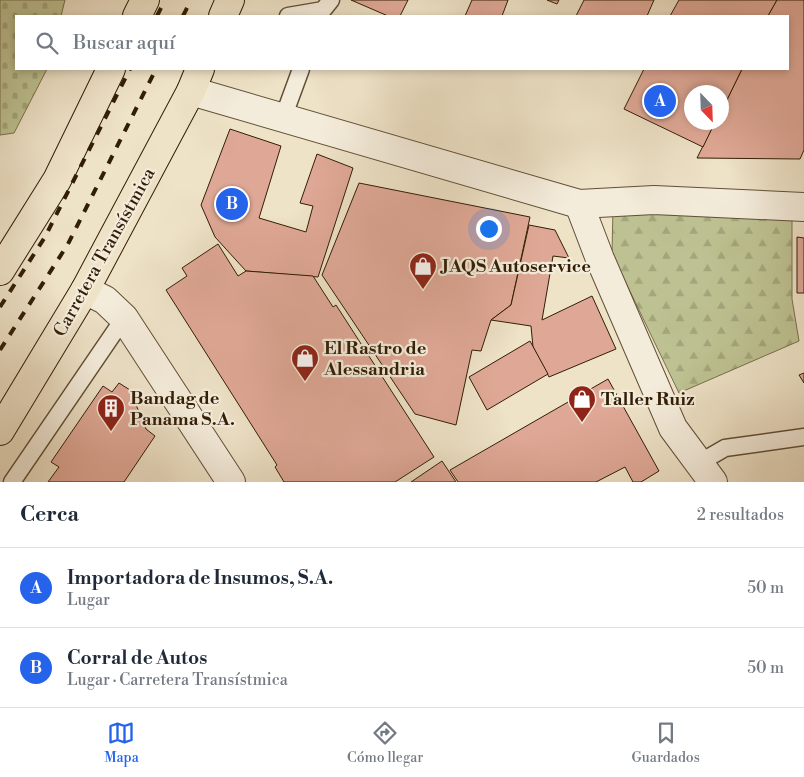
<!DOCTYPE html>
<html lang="es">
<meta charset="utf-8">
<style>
:root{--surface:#fff;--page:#f6f6f7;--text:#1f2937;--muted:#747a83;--line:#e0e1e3;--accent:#2563eb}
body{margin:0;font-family:"Libre Bodoni",serif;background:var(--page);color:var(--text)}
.compass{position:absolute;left:684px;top:85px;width:45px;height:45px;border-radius:50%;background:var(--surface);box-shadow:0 2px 8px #0003;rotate:157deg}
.you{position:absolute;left:488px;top:228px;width:18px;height:18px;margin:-12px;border:4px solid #fff;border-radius:50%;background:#1a73e8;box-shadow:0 0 0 8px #1a73e833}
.badge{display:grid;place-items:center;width:32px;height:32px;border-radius:50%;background:var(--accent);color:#fff;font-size:16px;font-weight:700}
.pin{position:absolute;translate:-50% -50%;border:2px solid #fff;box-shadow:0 1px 5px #0006}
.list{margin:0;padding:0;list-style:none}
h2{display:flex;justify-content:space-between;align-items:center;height:65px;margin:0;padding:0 20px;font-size:21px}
h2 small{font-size:16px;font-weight:400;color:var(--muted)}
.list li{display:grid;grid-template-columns:32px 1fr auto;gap:15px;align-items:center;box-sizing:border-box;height:80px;padding:0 20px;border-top:1px solid var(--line)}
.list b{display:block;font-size:19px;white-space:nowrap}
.list p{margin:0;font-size:16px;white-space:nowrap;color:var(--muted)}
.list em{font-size:16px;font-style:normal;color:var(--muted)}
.icon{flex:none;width:28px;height:28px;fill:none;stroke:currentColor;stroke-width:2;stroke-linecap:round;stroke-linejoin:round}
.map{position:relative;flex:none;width:804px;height:482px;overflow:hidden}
.search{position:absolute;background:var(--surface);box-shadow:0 2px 8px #0003;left:15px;right:15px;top:15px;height:55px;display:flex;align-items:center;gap:12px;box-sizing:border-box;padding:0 18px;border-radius:0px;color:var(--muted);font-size:19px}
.sheet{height:225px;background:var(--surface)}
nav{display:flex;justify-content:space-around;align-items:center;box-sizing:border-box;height:70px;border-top:1px solid var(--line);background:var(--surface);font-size:14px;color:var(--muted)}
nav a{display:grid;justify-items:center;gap:2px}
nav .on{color:var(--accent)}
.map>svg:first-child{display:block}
.forest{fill:url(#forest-firs);stroke:#78704c}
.cemetery{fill:url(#cemetery-stones);stroke:#78704c}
.building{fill:#dfa896;stroke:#321e06}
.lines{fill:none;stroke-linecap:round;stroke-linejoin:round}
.lane-casing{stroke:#614f36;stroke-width:19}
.street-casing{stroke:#614f36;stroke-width:30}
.primary-casing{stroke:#321e06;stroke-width:30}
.lane{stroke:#f4ecdb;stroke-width:16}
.street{stroke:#f4ecdb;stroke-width:28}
.primary{stroke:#eee2c7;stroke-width:28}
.rail{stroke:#321e06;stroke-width:4;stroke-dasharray:9 9;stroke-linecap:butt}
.labels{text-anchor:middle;stroke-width:4.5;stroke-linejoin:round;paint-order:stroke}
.street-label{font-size:18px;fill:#321e06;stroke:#f4ecdb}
.poi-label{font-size:18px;font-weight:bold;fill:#321e06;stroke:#f4ecdb;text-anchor:start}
</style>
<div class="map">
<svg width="804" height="482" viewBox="0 0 804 482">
<defs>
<pattern id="forest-firs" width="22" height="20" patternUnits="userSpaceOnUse" patternTransform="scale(1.25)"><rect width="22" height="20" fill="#bec292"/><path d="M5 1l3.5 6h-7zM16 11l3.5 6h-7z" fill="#a4a67c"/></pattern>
<pattern id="cemetery-stones" width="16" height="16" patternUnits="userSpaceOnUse" patternTransform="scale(1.25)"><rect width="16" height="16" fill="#bec292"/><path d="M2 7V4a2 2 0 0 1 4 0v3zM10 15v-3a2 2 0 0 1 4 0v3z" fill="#a4a67c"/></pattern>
</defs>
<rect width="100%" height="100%" fill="#eee2c7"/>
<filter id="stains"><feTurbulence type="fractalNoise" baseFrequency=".004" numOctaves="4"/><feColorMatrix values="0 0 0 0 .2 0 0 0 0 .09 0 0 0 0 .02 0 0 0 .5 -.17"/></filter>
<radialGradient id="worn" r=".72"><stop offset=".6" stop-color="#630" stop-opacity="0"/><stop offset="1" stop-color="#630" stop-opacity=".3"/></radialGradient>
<polygon class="forest" points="613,206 792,217 792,299 799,341 679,393 612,254"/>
<polygon class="cemetery" points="0,0 65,0 61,16 16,16 16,69 47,69 14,133 0,135"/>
<g class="building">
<polygon points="351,0 408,0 400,16 388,16"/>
<polygon points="472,0 508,0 502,16 465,16"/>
<polygon points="547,0 559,0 557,4"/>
<polygon points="584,0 654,0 647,16 576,16"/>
<polygon points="679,0 777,0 768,16 670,16"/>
<polygon points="777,0 804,0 804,150 800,159 697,158 715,122 722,122 722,110 742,69 788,69 788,16 768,16"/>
<polygon points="644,69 742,69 722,110 722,92 692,92 692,122 715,122 703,147 624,109"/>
<polygon points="230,129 281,146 259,218 306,232 313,206 300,203 317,154 353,168 318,277 246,271 215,237 201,205"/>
<polygon points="359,183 530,217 511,305 491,320 481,351 472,350 456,425 415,414 322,275"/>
<polygon points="529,225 555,230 569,258 553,256 542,320 592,296 616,349 549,377 533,347 531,326 491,320 511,305"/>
<polygon points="797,237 804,238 804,293 797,293"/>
<polygon points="218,244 238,276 246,271 313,276 333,307 336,305 434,457 395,482 284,482 275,467 277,465 166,290 187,276 182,268"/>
<polygon points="530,341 548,374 487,410 469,377"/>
<polygon points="804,373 804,383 799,375"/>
<polygon points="608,379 659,471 641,482 633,482 625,467 596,482 458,482 450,470"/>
<polygon points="119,383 130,390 146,429 155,436 124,482 48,482 59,467 51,462 103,386 112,392"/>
<polygon points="442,461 456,482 411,482"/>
</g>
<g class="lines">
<g class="lane-casing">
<g id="lane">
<polyline points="288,16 323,10 331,0"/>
<polyline points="283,118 301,69"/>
<polyline points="699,463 725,448 804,437"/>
<polyline points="12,482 124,318"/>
</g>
</g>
<g class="street-casing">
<g id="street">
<polyline points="191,91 579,204 654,200 804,207"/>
<polyline points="579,204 600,259 673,428 713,482"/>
<polyline points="85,290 105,300 124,318 231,482"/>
</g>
</g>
<g class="primary-casing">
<g id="primary">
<polyline points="137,16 145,0"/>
<polyline points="223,16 230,0"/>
<polyline points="0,271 57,180 111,69"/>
<polyline points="0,431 85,290 191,91 200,69"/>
</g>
</g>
<use href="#lane" class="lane"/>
<use href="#street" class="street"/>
<use href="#primary" class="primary"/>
<g class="rail">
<polyline points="157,16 165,0"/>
<polyline points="183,16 191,0"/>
<polyline points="0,307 45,237 130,69"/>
<polyline points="0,350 68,244 156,69"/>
</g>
</g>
<defs>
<g id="shop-pin" transform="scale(1.4375)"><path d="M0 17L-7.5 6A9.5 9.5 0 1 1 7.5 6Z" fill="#8f2418" stroke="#f4ecdb"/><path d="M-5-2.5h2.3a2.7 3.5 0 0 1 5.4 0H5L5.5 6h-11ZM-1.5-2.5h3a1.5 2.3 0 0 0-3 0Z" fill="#fff"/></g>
<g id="building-pin" transform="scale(1.4375)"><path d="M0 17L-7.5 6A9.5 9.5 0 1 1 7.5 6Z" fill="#8f2418" stroke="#f4ecdb"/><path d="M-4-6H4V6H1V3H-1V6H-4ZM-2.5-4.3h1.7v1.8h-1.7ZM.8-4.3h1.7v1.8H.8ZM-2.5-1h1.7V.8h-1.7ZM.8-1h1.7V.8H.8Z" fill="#fff"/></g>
</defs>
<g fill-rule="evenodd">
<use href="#shop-pin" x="423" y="266"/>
<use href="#shop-pin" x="305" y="358"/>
<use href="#shop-pin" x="582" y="399"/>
<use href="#building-pin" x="111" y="408"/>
</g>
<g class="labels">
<g class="street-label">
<text transform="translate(104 252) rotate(-61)" y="6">Carretera Transístmica</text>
</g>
<g class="poi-label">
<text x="442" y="272">JAQS Autoservice</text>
<text x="324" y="354">El Rastro de<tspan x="324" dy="21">Alessandria</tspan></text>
<text x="130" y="404">Bandag de<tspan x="130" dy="21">Panama S.A.</tspan></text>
<text x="601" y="405">Taller Ruiz</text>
</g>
</g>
<rect width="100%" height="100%" filter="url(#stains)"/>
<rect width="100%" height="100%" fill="url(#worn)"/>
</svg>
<svg class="compass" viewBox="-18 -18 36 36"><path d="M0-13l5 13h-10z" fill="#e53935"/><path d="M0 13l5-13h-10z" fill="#747a83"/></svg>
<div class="you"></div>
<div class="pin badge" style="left:660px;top:101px">A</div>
<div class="pin badge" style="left:232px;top:204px">B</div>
<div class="search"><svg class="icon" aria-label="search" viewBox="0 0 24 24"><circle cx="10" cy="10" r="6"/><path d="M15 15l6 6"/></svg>Buscar aquí</div>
</div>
<section class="sheet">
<h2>Cerca<small>2 resultados</small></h2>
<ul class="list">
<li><span class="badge">A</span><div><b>Importadora de Insumos, S.A.</b><p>Lugar</p></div><em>50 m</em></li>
<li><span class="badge">B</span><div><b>Corral de Autos</b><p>Lugar · Carretera Transístmica</p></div><em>50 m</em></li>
</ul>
</section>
<nav>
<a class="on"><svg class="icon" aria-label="map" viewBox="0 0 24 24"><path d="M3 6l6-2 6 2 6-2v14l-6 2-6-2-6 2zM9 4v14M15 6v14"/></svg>Mapa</a>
<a><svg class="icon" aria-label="directions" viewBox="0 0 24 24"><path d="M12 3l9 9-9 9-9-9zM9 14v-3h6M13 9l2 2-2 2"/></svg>Cómo llegar</a>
<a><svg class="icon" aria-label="saved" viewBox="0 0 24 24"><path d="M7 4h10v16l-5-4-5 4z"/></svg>Guardados</a>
</nav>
